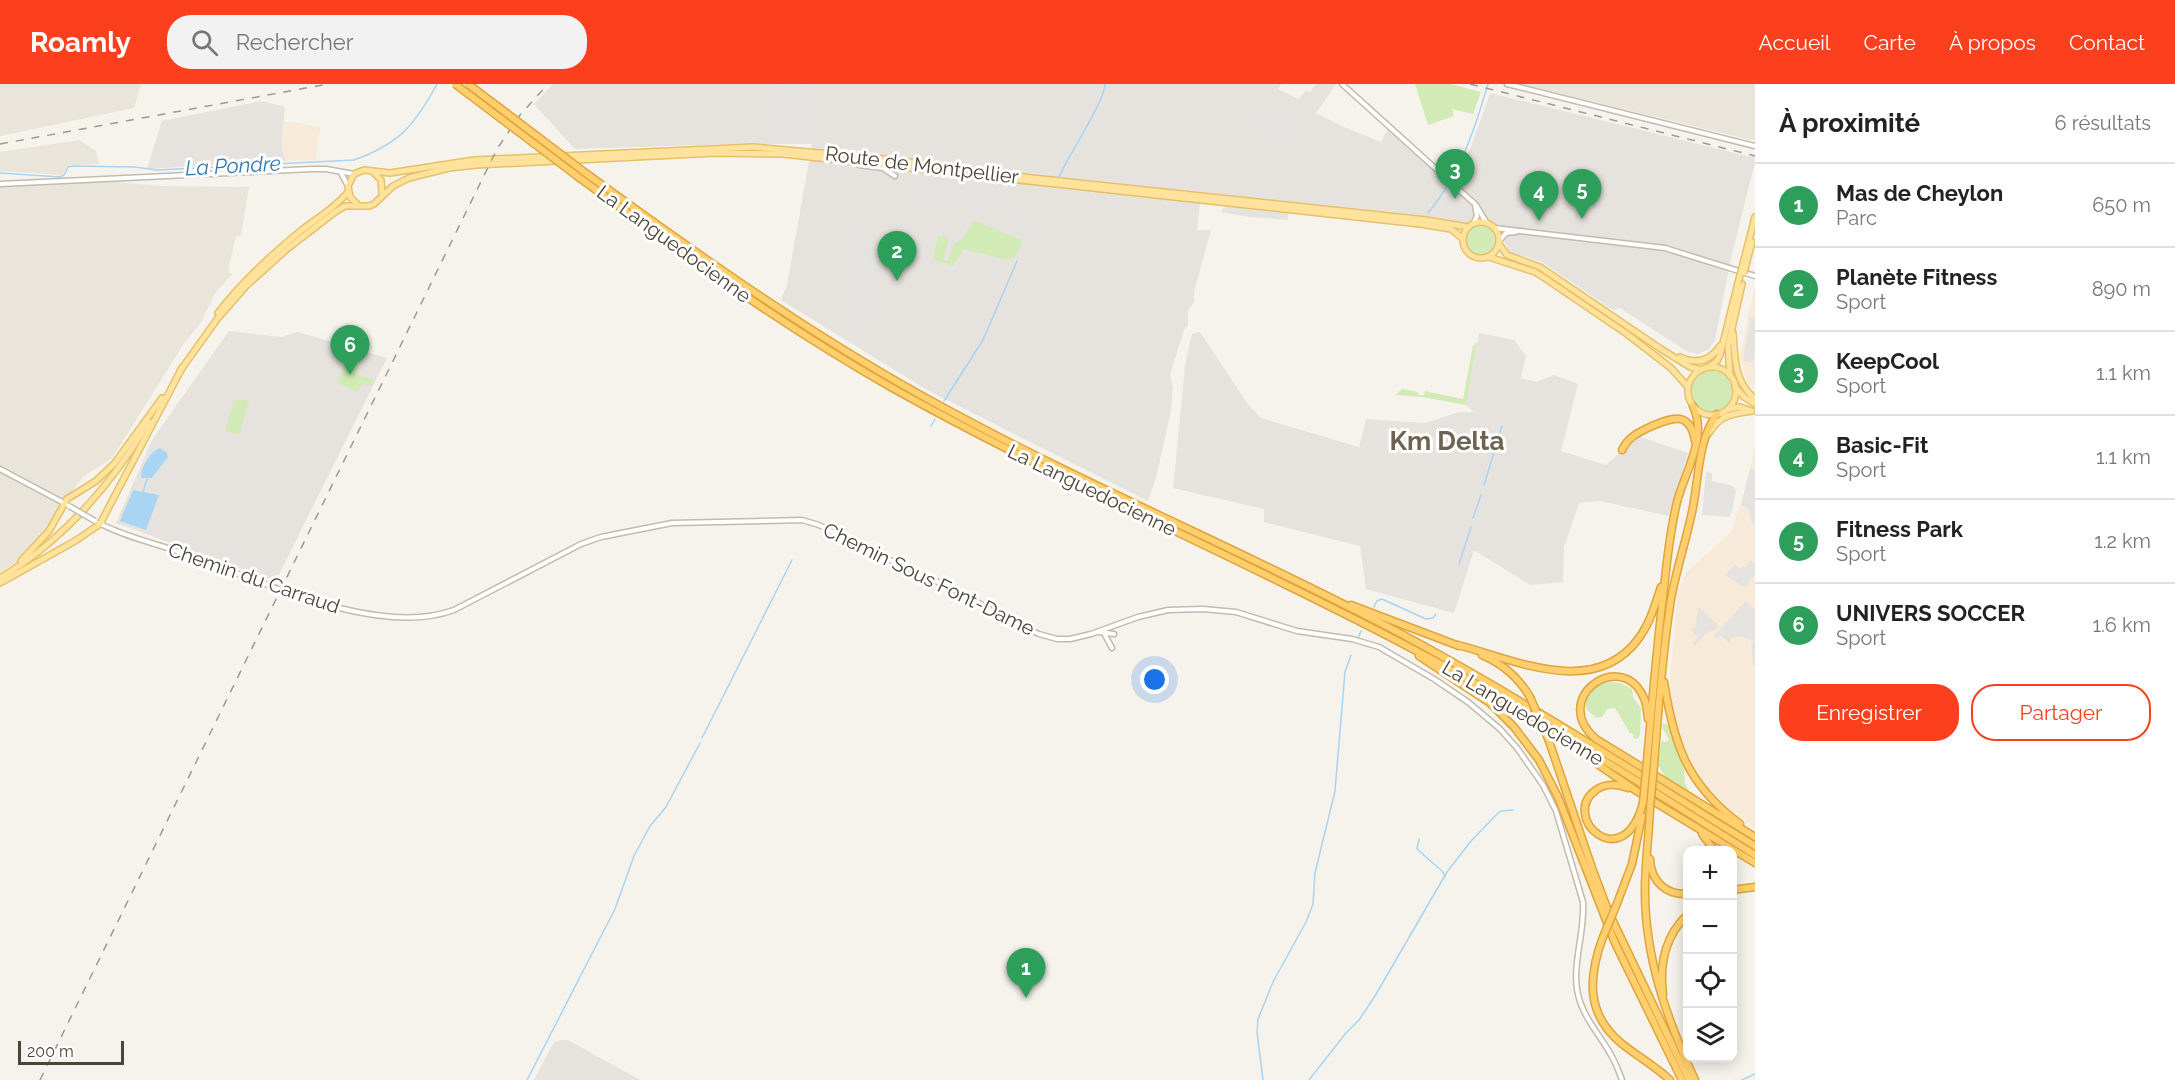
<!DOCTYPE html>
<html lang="fr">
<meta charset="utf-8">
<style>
:root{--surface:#fff;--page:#f2f2f2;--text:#222;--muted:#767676;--line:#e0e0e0;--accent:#fc3f1d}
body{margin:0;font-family:Raleway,sans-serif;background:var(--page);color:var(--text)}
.controls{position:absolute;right:18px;bottom:18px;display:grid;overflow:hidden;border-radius:12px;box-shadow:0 3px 15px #0003}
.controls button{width:54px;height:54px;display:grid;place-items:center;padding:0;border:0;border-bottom:2px solid var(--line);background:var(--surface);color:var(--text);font:30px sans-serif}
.scale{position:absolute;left:18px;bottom:15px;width:106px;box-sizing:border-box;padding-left:6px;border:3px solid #4b4439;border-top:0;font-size:16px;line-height:21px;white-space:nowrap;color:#4b4439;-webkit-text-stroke:4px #fff;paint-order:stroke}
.you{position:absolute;left:1155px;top:596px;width:21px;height:21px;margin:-15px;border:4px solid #fff;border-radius:50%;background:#1a73e8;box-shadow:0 0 0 9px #1a73e833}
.badge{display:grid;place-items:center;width:39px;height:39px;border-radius:50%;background:var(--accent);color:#fff;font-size:20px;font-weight:700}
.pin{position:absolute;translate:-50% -50px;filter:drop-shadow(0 2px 3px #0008)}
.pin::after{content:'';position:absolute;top:32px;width:21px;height:18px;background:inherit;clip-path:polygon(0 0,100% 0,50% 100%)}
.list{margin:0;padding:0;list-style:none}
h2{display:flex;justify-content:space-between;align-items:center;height:78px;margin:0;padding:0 24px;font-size:26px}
h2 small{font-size:20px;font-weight:400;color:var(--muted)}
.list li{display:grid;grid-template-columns:39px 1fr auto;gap:18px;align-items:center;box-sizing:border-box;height:84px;padding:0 24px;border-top:2px solid var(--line)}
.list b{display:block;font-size:22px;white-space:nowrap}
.list p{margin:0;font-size:20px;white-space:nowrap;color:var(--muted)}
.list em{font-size:20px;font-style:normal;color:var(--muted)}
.actions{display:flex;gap:12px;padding:18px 24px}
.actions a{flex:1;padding:14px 0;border:2px solid var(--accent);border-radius:24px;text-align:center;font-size:21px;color:var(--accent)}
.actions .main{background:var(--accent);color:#fff}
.icon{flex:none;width:33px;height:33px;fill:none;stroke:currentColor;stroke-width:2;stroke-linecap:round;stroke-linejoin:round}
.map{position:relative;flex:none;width:1755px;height:996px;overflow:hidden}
header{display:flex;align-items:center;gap:36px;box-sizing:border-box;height:84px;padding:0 30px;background:var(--accent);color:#fff}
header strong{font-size:28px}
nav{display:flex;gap:33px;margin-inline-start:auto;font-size:21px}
.search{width:420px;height:54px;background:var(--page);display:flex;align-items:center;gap:15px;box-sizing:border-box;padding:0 21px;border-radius:24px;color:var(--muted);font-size:22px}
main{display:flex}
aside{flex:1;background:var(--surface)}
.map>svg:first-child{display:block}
.residential{fill:#eae5da}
.commercial{fill:#f7ead8}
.industrial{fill:#e6e2dd}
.green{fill:#d2eab5}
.parking{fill:#e5e3e0}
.water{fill:#a9d4f2}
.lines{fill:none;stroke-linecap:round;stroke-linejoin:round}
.stream{stroke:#a9d4f2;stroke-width:1.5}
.tertiary-casing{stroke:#c2bbae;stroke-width:7}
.primary-casing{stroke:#e6c16a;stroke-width:8}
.motorway-casing{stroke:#e0a43c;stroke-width:9}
.tertiary{stroke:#fff;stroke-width:4}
.primary{stroke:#ffe39c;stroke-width:5}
.motorway{stroke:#ffcf6e;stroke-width:6}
.rail{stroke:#9a9a9a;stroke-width:1.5;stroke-dasharray:8 8;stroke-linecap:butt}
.tertiary-bridge-casing{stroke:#c2bbae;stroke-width:7;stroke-linecap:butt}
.primary-bridge-casing{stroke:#e6c16a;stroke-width:8;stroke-linecap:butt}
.motorway-bridge-casing{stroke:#e0a43c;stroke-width:9;stroke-linecap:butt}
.tertiary-bridge{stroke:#fff;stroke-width:4}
.primary-bridge{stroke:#ffe39c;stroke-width:5}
.motorway-bridge{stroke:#ffcf6e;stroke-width:6}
.labels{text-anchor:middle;stroke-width:6;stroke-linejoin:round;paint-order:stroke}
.street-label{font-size:20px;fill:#4b4439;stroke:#fff}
.water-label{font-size:21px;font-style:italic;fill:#2e7ab2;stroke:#fff}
.district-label{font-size:26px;font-weight:bold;fill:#6e6250;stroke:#fff}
</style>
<header>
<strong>Roamly</strong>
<div class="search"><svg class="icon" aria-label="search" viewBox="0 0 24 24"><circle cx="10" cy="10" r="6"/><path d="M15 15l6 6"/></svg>Rechercher</div>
<nav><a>Accueil</a><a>Carte</a><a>À propos</a><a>Contact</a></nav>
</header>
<main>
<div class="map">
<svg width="1755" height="996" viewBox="0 0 1755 996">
<rect width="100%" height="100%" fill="#f6f3ec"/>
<g class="residential">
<polygon points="0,0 141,0 134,24 0,52"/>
<polygon points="1520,0 1755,0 1755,57"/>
<polygon points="79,56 96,67 99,80 72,81 67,83 62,91 0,87 0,68"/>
<polygon points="115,98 161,102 249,103 241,152 236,152 229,182 229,188 232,190 216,208 200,240 185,258 112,374 83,393 60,423 45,449 23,475 0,488 0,102"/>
</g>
<g class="commercial">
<polygon points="285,37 320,43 316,76 286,77 283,70 282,56"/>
<polygon points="1755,200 1755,307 1745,294 1740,272"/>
<polygon points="1755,364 1755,745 1742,736 1697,694 1674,642 1670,596 1678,507 1686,489 1731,448 1746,402"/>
</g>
<g class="industrial">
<polygon points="553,0 1281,0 1278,5 1299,15 1306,6 1310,8 1316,0 1336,0 1316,29 1344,43 1381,58 1388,44 1451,102 1471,63 1490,9 1755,74 1755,78 1730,179 1715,256 1709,265 1698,270 1688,268 1620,224 1613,226 1540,177 1509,168 1501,149 1494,137 1479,135 1465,140 1061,94 1049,104 1200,119 1197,146 1211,146 1194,208 1194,218 1188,227 1188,241 1184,246 1170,291 1173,303 1171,327 1156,394 1148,417 927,306 781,216 787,201 812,60 732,60 575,65 534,20"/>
<polygon points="262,17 285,23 282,56 283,70 286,77 147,85 162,37"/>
<polygon points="229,247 281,253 298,248 387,274 276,497 116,439 152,356"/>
<polygon points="1200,248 1247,319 1261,334 1359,363 1366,335 1425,339 1459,328 1474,328 1466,321 1479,249 1514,256 1526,272 1521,294 1536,298 1554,291 1578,300 1561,367 1606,381 1638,352 1688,369 1669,432 1600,417 1579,419 1564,463 1563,498 1530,501 1474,466 1454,529 1366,505 1360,462 1264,438 1264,425 1173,404 1185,282 1192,250"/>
<polygon points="561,956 568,956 640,996 534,996 554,958"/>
</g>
<g class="green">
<polygon points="1415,0 1450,0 1481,8 1473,30 1452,25 1454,32 1428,41"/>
<polygon points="974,136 1023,157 1014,174 1003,175 964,165 953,182 934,175 938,152 945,152 948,157 943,176 947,177 954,160 961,156"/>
<circle cx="1481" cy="156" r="15"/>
<polygon points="1477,258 1466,321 1422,313 1395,311 1402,305 1418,308 1418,311 1424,311 1425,307 1463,315 1473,262"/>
<polygon points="349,272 359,277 356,290 373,296 370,302 363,299 358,308 338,299"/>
<circle cx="1712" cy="307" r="20"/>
<polygon points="240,315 249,317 239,351 225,347 234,317"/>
<polygon points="1610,598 1620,599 1632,605 1633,613 1641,624 1640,651 1638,655 1633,654 1633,650 1630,649 1615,624 1607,625 1602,633 1597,634 1587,626 1584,616 1595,602"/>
<polygon points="1663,639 1668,641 1684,686 1685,700 1691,710 1666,694 1658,681 1661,657 1665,658 1669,656 1662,643"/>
</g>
<g class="parking">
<polygon points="806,0 808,19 805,19 806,28 804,29 808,59 780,59 774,3"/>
<polygon points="1260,24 1291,38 1288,43 1283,43 1284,47 1280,59 1271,56 1276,43 1256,36"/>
<polygon points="941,92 957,96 954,106 947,114 922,106 920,113 907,110 907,105 912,98 921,96 928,98 929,95 934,96 935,93 940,95"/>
<polygon points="959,92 973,95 970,107 1033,131 1035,134 1034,139 1025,154 1018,150 1024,135 967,112 968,109 955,105"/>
<polygon points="1229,122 1288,128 1288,136 1249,133 1221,128 1223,124"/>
<polygon points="854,149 880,154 885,159 873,211 876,212 866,241 859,244 849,241 859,210 860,202 858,201 863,178 849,175"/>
<polygon points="1750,234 1755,235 1755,269 1752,279 1743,277"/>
<polygon points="1750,384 1755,386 1755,439 1752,440 1749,425 1741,421"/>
<polygon points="1706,387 1712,389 1712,397 1733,402 1736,407 1732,428 1729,433 1702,431"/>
<polygon points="1750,476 1755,480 1755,489 1745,504 1725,491 1735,480 1740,485 1743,482 1746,484"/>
<polygon points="1746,517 1755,526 1755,582 1753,582 1751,561 1753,557 1752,555 1749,556 1742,552 1736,553 1730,555 1731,560 1720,551 1717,554 1714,552"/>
<polygon points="1699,523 1719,542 1714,547 1707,548 1695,562 1693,559 1698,553 1691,546 1695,543"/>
</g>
<g class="water">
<path d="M160,364L167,369L168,373L152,394H141C140,385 151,366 160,364Z"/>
<polygon points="133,406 159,411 146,446 120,437"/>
</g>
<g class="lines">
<g class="stream">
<path d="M0,89L60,93L64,91L68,83L74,82L135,83L157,86L354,76C399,60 415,41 437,0"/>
<path d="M1059,93C1068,72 1105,17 1105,0"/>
<path d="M1428,129C1460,91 1474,47 1488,0"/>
<polyline points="944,317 983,256 1017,177"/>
<polyline points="931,342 935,335"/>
<polyline points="1484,401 1502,342"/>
<polyline points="143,408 147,395"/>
<polyline points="1473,434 1481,411"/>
<polyline points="1459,480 1471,443"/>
<polyline points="1374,523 1377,517 1382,515 1426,535 1433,534 1436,530"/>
<polyline points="1358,554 1361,547"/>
<polyline points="702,654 792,476"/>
<polyline points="1419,755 1417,765 1443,788 1445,793"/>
<polyline points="527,996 615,825 634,772 650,742 666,723 700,659"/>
<polyline points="1263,996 1257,948 1258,935 1273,898 1306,838 1313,820 1315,789 1335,707 1345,588 1351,571"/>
<polyline points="1309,996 1346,949 1359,936 1375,912 1447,788 1471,757 1497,730 1501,727 1513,726"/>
<polyline points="1742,996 1755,990"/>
</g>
<g class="tertiary-casing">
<g id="tertiary">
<polyline points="1342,0 1476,121 1486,138"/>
<polyline points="1507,0 1755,62"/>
<polyline points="859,81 883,84 895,92"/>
<polyline points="341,89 348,102"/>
<polyline points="0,100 312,85 326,85 354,90"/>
<polyline points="1473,140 1477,132 1475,121"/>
<polyline points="1495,144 1665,164 1755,192"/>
<polyline points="1500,156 1506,149 1516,148"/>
<polyline points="0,385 66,420"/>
<path d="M99,439C127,454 159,460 189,471C262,497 378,554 454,526L581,460L601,453L672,439L802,436L819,441L861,463L962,509L1015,540L1039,550L1057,555H1070L1091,550L1138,533L1168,526L1203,525L1236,528L1297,547L1352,555L1379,563L1434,595L1468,618L1500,645L1517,664L1543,701L1556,727L1583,818C1585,847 1573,876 1577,905C1581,932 1599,949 1611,971C1616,979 1619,988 1622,996"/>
<polyline points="1099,548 1114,550"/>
<polyline points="1105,551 1112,564"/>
</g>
</g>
<g class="primary-casing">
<g id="primary">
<polyline points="373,88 381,96 382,110"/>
<polyline points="357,120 350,113 348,102 354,90 364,86 390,89 474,76 754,63 895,76 1032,94 1426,136 1468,143"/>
<circle cx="1481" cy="156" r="18"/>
<polyline points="1499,160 1507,171 1540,183 1661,265 1690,283 1701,286"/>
<polyline points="1489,173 1535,188 1546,195 1627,250 1671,284 1688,303"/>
<polyline points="1744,176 1755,133"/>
<polyline points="1747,177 1752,158"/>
<path d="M218,229C241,199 269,173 298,149C314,136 334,125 348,108"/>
<path d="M1733,249C1735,275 1734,297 1755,315"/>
<path d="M1680,273C1697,281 1710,277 1720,262"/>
<polyline points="1709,283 1717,277 1720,271 1738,199"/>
<circle cx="1712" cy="307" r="24"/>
<polyline points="180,287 218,234 246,202 287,165 335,128 345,122 369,122 374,120 393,102 409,94 449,84 476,81 715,69 783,70 1420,140 1451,145 1463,155"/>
<polyline points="1730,292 1728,262 1742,200"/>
<polyline points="1735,303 1744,313 1755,320"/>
<polyline points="1729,325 1740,323 1749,326"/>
<path d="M1709,349C1721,330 1732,330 1752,327"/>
<polyline points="21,477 49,447 67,415 96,397 114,380 162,314"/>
<path d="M0,494C64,456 111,401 149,338"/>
<polyline points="0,499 75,457 100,440 182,284"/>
</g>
</g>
<g class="motorway-casing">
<g id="motorway">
<path d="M587,90C702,174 818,256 944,324C1091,404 1246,468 1394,546C1518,612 1636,689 1755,762"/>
<path d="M577,92C678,166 780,240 889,302C1058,397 1237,472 1409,563C1528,626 1641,700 1755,771"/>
<path d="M1622,366C1628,353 1639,348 1652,342C1673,333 1690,327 1695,357"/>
<polyline points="1351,521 1459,562"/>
<path d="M1458,561C1515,576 1595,615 1639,554C1650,539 1655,521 1661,503"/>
<path d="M1482,571C1503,580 1519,594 1530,613"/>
<polyline points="1419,572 1490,619 1514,643 1539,676 1558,713 1615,859 1682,996"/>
<path d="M1664,598C1674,662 1687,700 1740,740"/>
<path d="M1648,635C1647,627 1647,619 1643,612C1620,564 1549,615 1596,655L1755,753"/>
<polyline points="1561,655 1638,708 1755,779"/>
<polyline points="1549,657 1592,784 1609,829 1689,996"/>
<path d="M1647,677C1652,619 1657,561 1664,504C1667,475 1670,447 1677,418C1685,387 1708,354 1693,322"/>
<path d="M1654,681C1658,627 1662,574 1670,521C1675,488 1687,455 1693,423C1699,392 1698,356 1717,330"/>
<path d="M1628,704C1618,700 1605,699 1596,706C1559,732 1623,794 1643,719"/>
<path d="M1650,724C1649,752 1645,779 1645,807C1645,875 1667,935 1695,996"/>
<polyline points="1702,750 1714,766"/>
<path d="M1650,775C1651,797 1665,811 1688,810"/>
<polyline points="1732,806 1755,803"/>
<polyline points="1616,822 1632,780 1642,732"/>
<path d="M1603,853C1588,893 1586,930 1621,959C1637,972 1655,982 1670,996"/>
<path d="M1663,910C1659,880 1665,852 1688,830"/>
</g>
</g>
<use href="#tertiary" class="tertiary"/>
<use href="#primary" class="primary"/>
<use href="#motorway" class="motorway"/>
<g class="rail">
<polyline points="1470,0 1755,72"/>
<polyline points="0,60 328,0"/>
<polyline points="40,996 497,65 520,31 548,0"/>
</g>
<g class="tertiary-bridge-casing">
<polyline id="tertiary-bridge" points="69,422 95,437"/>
</g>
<g class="primary-bridge-casing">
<g id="primary-bridge">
<polyline points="1744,189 1747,177"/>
<polyline points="1738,199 1744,176"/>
</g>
</g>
<g class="motorway-bridge-casing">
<g id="motorway-bridge">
<polyline points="455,0 577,92"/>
<polyline points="468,0 587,90"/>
<polyline points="1530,613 1549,657"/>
<polyline points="1643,719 1647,677"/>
<polyline points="1650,724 1654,681"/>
<polyline points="1603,853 1616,822"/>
</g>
</g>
<use href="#tertiary-bridge" class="tertiary-bridge"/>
<use href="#primary-bridge" class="primary-bridge"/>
<use href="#motorway-bridge" class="motorway-bridge"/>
</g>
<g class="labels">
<g class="street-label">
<text transform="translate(922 81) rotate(7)" y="7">Route de Montpellier</text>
<text transform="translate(674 160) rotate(36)" y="7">La Languedocienne</text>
<text transform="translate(1092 406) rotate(26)" y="7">La Languedocienne</text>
<text transform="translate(254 494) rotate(19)" y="7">Chemin du Carraud</text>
<text transform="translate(929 495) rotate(26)" y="7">Chemin Sous Font-Dame</text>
<text transform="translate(1523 629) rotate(31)" y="7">La Languedocienne</text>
</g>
<g class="water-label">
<text transform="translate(233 82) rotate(-3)" y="7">La Pondre</text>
</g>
<g class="district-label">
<text x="1447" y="366">Km Delta</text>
</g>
</g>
</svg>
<div class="controls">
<button>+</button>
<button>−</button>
<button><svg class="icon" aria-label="locate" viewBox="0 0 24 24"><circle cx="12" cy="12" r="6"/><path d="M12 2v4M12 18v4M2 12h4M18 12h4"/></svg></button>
<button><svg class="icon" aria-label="layers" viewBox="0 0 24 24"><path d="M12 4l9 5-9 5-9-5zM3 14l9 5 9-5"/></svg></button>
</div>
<div class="scale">200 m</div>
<div class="you"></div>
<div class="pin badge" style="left:1026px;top:914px;background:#2e9e5b">1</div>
<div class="pin badge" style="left:897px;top:197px;background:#2e9e5b">2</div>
<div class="pin badge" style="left:1455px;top:115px;background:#2e9e5b">3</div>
<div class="pin badge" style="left:1539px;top:137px;background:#2e9e5b">4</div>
<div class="pin badge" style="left:1582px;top:135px;background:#2e9e5b">5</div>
<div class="pin badge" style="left:350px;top:291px;background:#2e9e5b">6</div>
</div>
<aside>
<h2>À proximité<small>6 résultats</small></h2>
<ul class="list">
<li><span class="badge" style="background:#2e9e5b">1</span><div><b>Mas de Cheylon</b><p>Parc</p></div><em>650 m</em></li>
<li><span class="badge" style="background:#2e9e5b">2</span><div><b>Planète Fitness</b><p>Sport</p></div><em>890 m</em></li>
<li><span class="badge" style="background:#2e9e5b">3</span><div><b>KeepCool</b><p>Sport</p></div><em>1.1 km</em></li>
<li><span class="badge" style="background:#2e9e5b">4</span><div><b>Basic-Fit</b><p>Sport</p></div><em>1.1 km</em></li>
<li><span class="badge" style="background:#2e9e5b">5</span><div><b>Fitness Park</b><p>Sport</p></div><em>1.2 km</em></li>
<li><span class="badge" style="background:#2e9e5b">6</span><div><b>UNIVERS SOCCER</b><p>Sport</p></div><em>1.6 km</em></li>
</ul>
<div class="actions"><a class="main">Enregistrer</a><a>Partager</a></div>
</aside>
</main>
